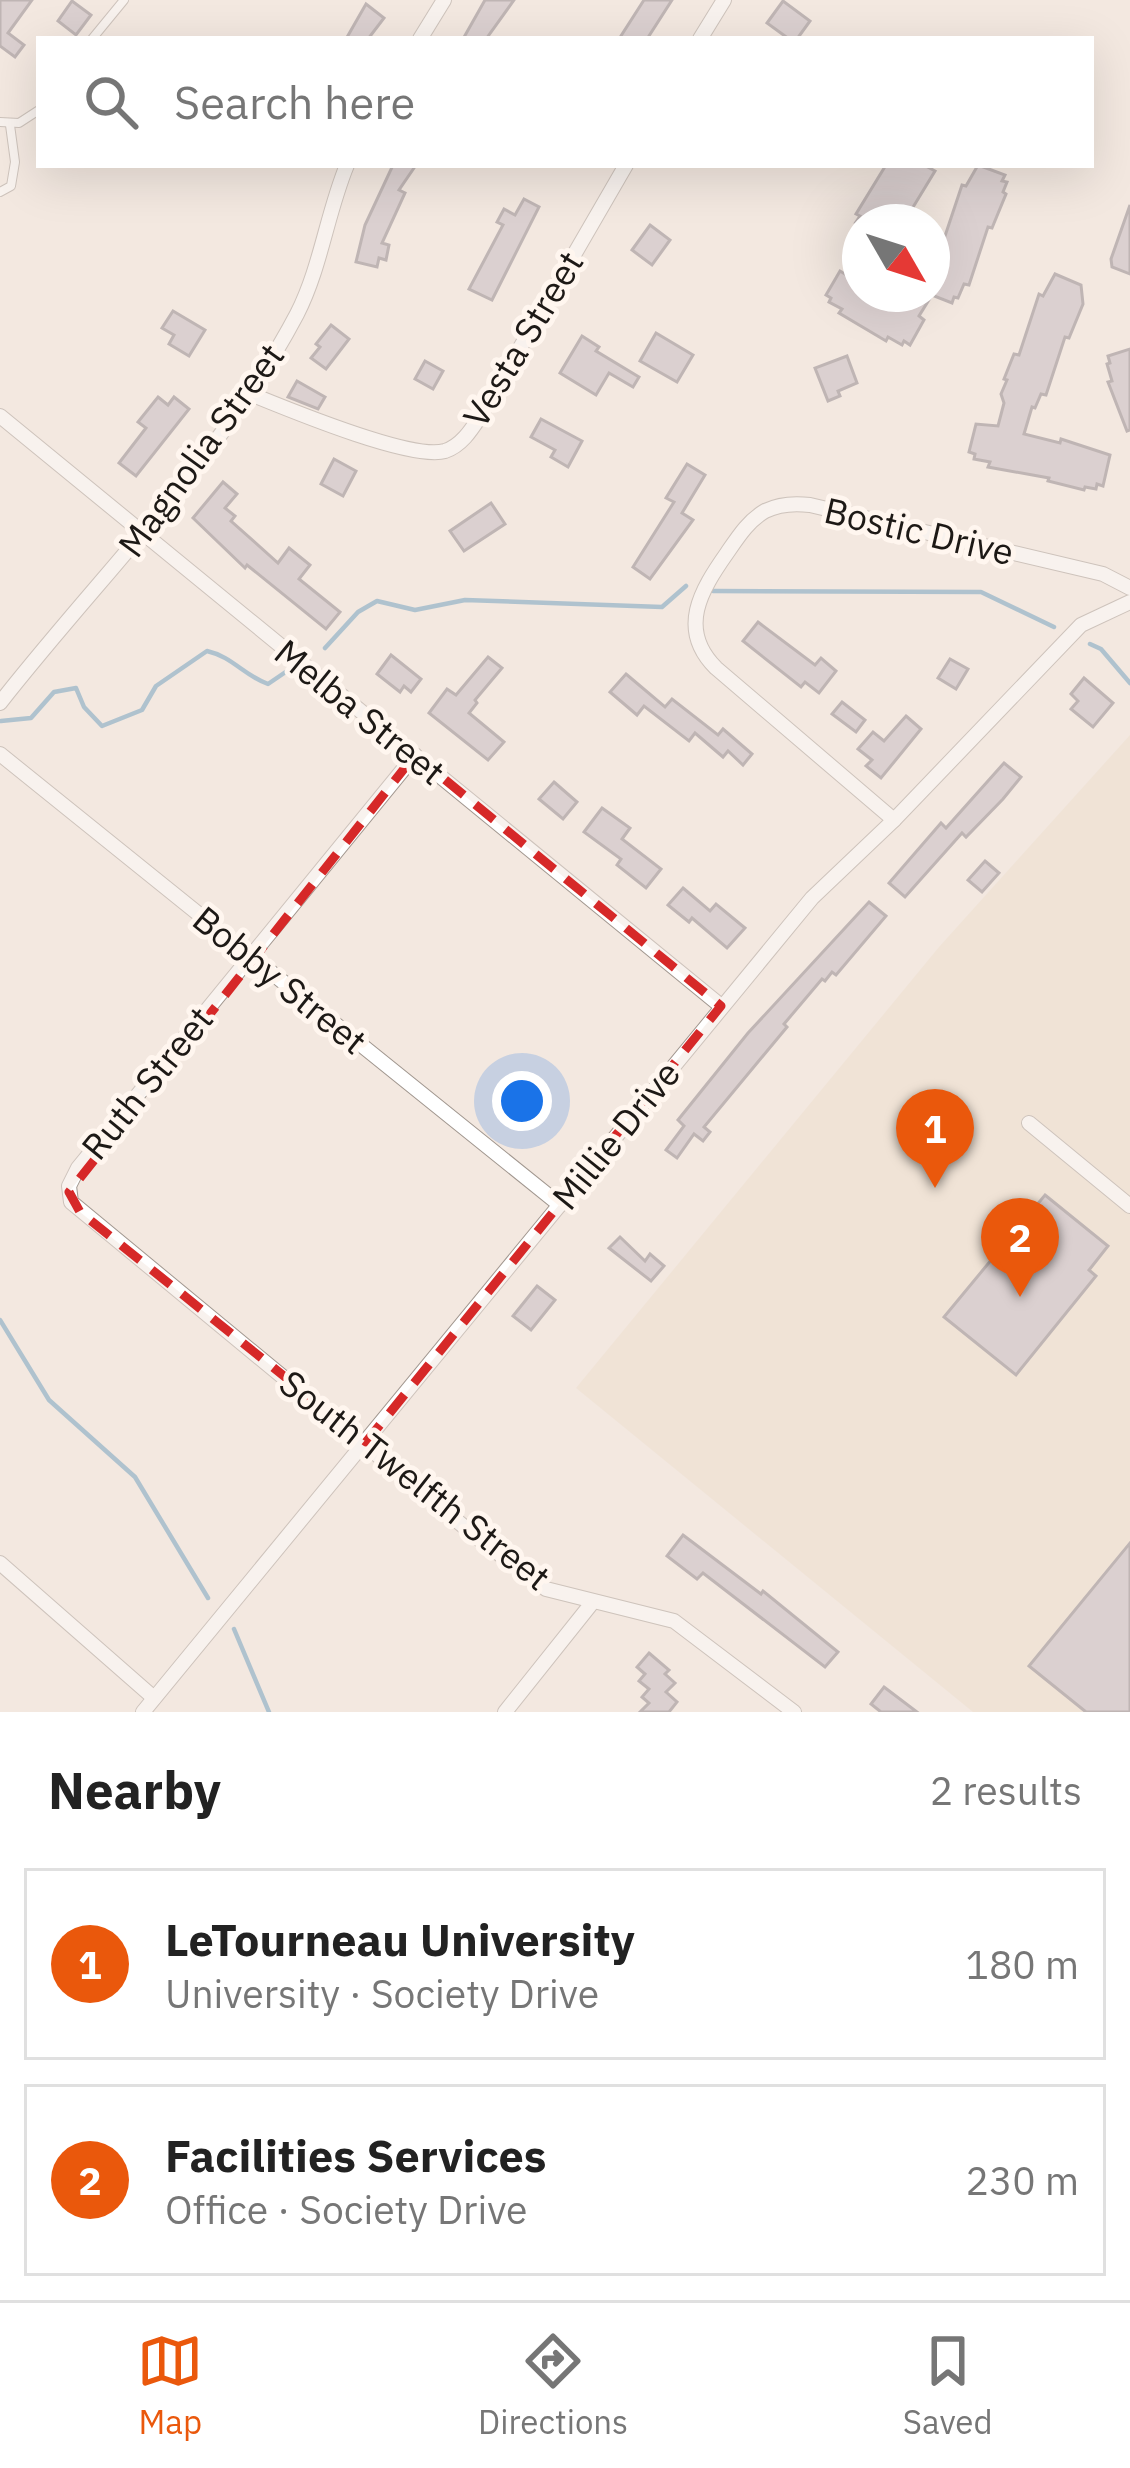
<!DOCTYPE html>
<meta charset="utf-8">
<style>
:root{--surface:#fff;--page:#f2f2f2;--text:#222;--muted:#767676;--line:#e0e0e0;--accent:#ea580c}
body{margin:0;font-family:"IBM Plex Sans",sans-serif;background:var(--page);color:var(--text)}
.compass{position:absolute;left:842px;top:204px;width:108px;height:108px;border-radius:50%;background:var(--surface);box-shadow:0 12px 48px #0002;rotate:129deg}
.you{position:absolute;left:522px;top:1101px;width:42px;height:42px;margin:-30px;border:9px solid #fff;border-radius:50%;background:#1a73e8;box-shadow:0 0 0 18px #1a73e833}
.badge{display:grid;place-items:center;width:78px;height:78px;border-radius:50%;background:var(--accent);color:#fff;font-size:39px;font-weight:700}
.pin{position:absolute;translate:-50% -99px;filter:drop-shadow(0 3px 6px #0008)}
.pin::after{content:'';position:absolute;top:63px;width:42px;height:36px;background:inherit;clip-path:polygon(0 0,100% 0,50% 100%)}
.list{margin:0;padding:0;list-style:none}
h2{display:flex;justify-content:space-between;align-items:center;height:156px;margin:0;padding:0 48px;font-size:51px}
h2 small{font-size:39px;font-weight:400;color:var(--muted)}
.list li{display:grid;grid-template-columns:78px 1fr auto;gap:36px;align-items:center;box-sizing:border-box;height:192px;margin:0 24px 24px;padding:0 24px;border:3px solid var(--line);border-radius:0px}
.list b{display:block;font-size:45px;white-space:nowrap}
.list p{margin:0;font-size:39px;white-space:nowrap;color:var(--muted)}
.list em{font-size:39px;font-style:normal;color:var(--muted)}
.icon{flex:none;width:66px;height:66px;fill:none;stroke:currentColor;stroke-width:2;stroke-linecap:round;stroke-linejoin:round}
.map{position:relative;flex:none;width:1130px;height:1712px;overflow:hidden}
.search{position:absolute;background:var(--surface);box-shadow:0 12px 48px #0002;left:36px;right:36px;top:36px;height:132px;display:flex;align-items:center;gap:30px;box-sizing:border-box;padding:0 42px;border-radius:0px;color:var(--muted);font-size:45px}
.sheet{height:588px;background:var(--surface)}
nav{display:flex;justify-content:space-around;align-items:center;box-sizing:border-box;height:168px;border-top:3px solid var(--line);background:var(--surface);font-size:33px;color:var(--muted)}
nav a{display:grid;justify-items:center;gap:6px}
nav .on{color:var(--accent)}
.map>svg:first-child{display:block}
.education{fill:#eddecb}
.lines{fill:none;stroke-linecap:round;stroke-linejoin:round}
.stream{stroke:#5e96b8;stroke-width:4.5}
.building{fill:#bfb4bc;stroke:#82787f;stroke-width:3}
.service-casing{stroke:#a1978f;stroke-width:10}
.minor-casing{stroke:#a1978f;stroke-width:16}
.service{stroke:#fff;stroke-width:8}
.minor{stroke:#fff;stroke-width:14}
.marked{fill:none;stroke:#d62828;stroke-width:9;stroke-dasharray:24 15;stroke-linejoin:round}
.labels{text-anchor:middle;stroke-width:10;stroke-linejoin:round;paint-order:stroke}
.street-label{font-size:36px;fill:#1d1916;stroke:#fff6ef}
</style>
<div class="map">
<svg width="1130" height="1712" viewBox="0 0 1130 1712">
<rect width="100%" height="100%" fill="#f3e8e0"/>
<polygon class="education" points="1130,735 1130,1712 973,1712 576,1388 939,947"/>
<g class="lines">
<g class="stream">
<polyline points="713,591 981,592 1054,627"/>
<polyline points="1090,644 1101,649 1130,683"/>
<polyline points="325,648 358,612 377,601 415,610 465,600 662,607 686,586"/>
<path d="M1,721L31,718L54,692L76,688L84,707L102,726L142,710L156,686L207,651C233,657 243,675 268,684L290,669"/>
<polyline points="0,1320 49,1400 135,1477 208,1598"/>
<polyline points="234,1629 269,1712"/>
</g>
</g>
<g class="building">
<polygon points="0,0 32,0 8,33 24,45 15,57 0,46"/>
<polygon points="485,0 514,0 486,39 463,39"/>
<polygon points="644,0 672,0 647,39 619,39"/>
<polygon points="72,1 91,15 76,35 58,21"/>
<polygon points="783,1 810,21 797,39 789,39 767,23"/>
<polygon points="366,4 384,18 368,39 346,39"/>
<polygon points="393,165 416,165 399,190 405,193 382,243 389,245 386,260 379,258 377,267 356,262 365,225"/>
<polygon points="886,165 924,165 935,171 904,222 856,222 860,216 856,214"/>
<polygon points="978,165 1005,175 1002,181 1007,182 1003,192 1006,194 992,228 988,227 969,285 964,284 958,298 954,297 952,303 932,295 919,316 924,320 910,345 904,341 902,345 888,337 886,341 839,313 842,309 829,302 831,298 826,295 840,271 845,274 848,270 860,277 860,294 932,294 932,257 937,244 942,245 962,185 966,186"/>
<polygon points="524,199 539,207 492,300 469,289 503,225 497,222 504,209 515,215"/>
<polygon points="1130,205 1130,274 1112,267 1111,259"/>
<polygon points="650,225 670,240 652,265 632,250"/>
<polygon points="1055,274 1081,285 1083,304 1069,338 1065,337 1046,395 1041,394 1035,408 1032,407 1024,434 1060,443 1061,439 1110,455 1103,486 1097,484 1096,489 1085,487 1084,490 1048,481 1049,478 988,467 990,462 974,459 975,454 969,452 976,424 998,426 1004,403 1001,394 1007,380 1004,379 1014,354 1019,355 1039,294 1043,296"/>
<polygon points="173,311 205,330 189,356 169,344 174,335 162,328"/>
<polygon points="331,325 349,339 326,369 311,358 320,347 316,344"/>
<polygon points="656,333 693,355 677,382 640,361"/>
<polygon points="582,336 599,347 596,351 639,377 633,387 609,373 596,395 560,373"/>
<polygon points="1130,349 1130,430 1127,431 1108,382 1112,381 1107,364 1110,363 1108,356"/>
<polygon points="847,356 857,383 838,391 840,396 828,401 815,368"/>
<polygon points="425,361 443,371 433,389 415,379"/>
<polygon points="297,381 325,397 318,409 288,397"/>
<polygon points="158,397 168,405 174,397 189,409 136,476 119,463 146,428 138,422"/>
<polygon points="541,419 582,441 568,467 551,457 555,450 531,437"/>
<polygon points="334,459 356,471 343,496 321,484"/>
<polygon points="687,464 705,475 682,513 693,520 650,579 633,567 674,502 666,498"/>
<polygon points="223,482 237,494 225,508 235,516 231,521 278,563 289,548 310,565 299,579 340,612 326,629 247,565 245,568 193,518"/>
<polygon points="491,503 505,524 464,551 450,531"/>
<polygon points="758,622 815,665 821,658 836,671 819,693 805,682 801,687 743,641"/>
<polygon points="391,655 421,679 411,692 404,686 400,692 377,674"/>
<polygon points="488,657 502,668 475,700 477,703 469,713 504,742 488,760 429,713 447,689 456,695"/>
<polygon points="950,659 968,669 956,689 938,678"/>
<polygon points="626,674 665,707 672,699 718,735 723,729 752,754 743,765 728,751 723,757 695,733 689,741 644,706 637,715 610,692"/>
<polygon points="1084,678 1113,703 1093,727 1071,709 1078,701 1071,694"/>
<polygon points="842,702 865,720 856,732 832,714"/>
<polygon points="906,716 921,729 881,778 866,766 872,760 858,749 873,732 884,741"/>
<polygon points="1004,763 1021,777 1003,799 966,837 962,833 905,897 889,883 941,823 946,828"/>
<polygon points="554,782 577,802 563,819 539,799"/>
<polygon points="602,808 630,828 622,839 661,869 646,888 617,865 621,859 584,832"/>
<polygon points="985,861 999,873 982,892 968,880"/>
<polygon points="683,888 710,911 716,904 745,928 727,948 692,918 689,922 668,905"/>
<polygon points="869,902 886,916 836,975 832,972 825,981 822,979 784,1024 787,1027 704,1127 710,1132 703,1141 694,1134 677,1158 666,1150 684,1126 678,1120 748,1033"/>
<polygon points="1045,1195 1108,1246 1089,1270 1096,1276 1016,1375 944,1317"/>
<polygon points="620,1237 645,1261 650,1254 664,1266 651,1281 609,1248"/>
<polygon points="537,1286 555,1300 531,1330 513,1316"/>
<polygon points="683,1535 761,1594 763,1591 838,1652 825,1667 703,1573 697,1579 667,1556"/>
<polygon points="1130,1543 1130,1712 1086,1712 1029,1666"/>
<polygon points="649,1653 669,1670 665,1674 675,1683 666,1692 677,1702 669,1712 640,1712 649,1703 642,1697 649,1689 639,1681 645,1674 637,1667"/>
<polygon points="884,1687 917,1712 881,1712 871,1704"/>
</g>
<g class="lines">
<g class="service-casing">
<g id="service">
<polyline points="92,39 124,0"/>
<polyline points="0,122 19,123 39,110"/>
<polyline points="0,192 11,186 15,162 10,125"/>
</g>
</g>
<g class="minor-casing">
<g id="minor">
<polyline points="420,39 444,0"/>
<polyline points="700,39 724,0"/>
<path d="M248,393C285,408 411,461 445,451C463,445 473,427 483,412L626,165"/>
<polyline points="0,416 721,1006"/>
<path d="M0,703C101,574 220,460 297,314C321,267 327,213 347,165"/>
<polyline points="0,754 560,1205"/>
<polyline points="415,755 78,1168 69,1186 71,1202 479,1539 546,1589 674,1621 794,1712"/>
<path d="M894,820L716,668C677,629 701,590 727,553C738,537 748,521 765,511C779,504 794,503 810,505L1103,574L1130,588"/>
<polyline points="1029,1123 1130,1206"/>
<polyline points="0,1563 154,1698"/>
<polyline points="143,1712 812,898 894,820 1081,625 1130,602"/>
<polyline points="505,1712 592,1603"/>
</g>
</g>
<use href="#service" class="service"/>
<use href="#minor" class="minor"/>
</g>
<path d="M0 0H1130V1712H0ZM415,755L721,1006L366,1442L80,1212L69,1192Z" fill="#f3e8e0" fill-opacity=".55" fill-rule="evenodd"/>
<path class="marked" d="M415,755L721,1006L366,1442L80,1212L69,1192Z"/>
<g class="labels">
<g class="street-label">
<text transform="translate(523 339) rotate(-59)" y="13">Vesta Street</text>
<text transform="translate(201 450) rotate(-54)" y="13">Magnolia Street</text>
<text transform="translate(919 531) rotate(13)" y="13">Bostic Drive</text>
<text transform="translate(360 712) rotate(39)" y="13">Melba Street</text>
<text transform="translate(280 980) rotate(39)" y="13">Bobby Street</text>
<text transform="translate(147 1083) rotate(-51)" y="13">Ruth Street</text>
<text transform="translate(616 1135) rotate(-51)" y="13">Millie Drive</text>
<text transform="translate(415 1480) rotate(38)" y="13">South Twelfth Street</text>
</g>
</g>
</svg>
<svg class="compass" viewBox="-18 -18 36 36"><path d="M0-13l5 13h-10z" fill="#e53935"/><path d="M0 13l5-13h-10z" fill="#767676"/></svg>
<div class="you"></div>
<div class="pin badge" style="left:935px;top:1188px">1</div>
<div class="pin badge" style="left:1020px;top:1297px">2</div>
<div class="search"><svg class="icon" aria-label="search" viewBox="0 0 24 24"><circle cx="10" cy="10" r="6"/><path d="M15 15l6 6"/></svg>Search here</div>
</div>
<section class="sheet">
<h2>Nearby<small>2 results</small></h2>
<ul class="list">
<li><span class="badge">1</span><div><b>LeTourneau University</b><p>University · Society Drive</p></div><em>180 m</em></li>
<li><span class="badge">2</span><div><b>Facilities Services</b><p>Office · Society Drive</p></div><em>230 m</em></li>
</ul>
</section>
<nav>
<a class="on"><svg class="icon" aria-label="map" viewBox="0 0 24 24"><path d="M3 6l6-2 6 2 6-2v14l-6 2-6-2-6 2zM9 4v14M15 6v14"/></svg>Map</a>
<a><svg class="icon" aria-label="directions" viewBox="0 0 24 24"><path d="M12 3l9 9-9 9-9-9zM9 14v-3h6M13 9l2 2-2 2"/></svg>Directions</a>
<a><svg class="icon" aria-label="saved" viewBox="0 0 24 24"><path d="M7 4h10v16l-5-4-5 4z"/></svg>Saved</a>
</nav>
